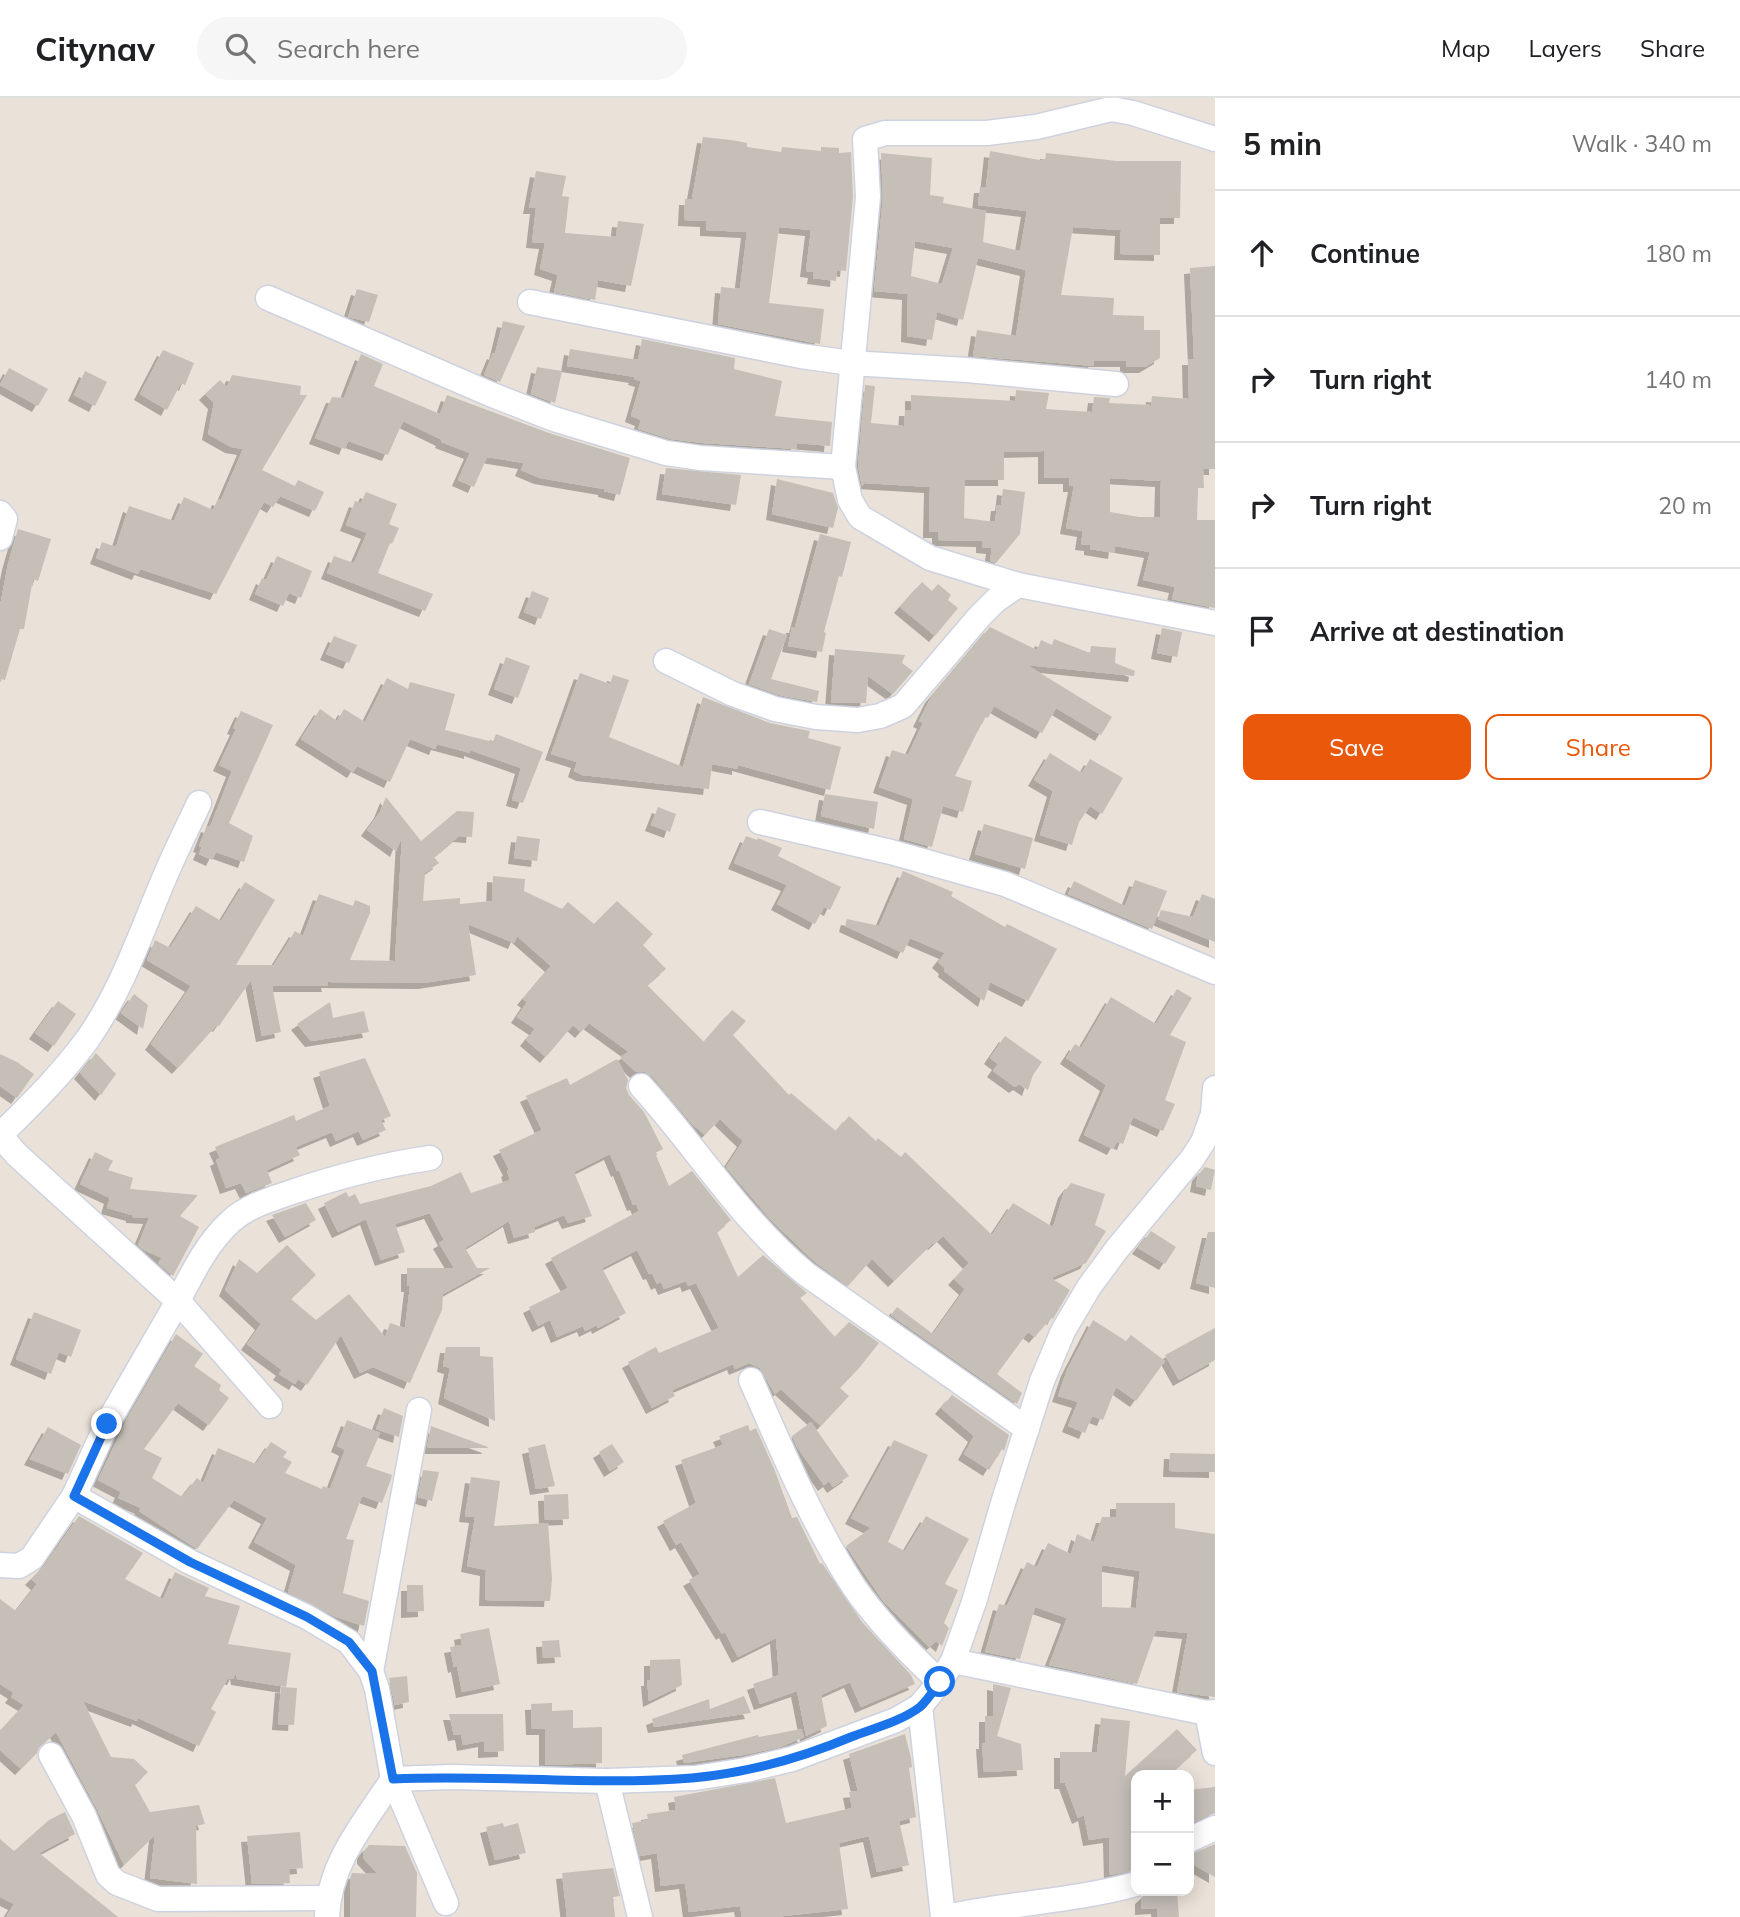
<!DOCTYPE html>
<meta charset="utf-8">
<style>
:root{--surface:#fff;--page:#f6f6f6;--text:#202124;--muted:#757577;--line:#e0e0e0;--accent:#ea580c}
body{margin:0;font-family:Mulish,sans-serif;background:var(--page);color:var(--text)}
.controls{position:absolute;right:21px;bottom:21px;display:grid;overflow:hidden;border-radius:14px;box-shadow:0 4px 18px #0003}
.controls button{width:63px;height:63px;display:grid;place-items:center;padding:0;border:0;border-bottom:2px solid var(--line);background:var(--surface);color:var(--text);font:35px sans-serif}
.stop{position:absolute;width:21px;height:21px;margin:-16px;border:5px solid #1a73e8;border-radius:50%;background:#fff}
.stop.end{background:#1a73e8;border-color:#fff;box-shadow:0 2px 7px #0008}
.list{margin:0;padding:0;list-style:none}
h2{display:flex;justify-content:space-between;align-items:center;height:91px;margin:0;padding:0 28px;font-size:30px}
h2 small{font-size:23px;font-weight:400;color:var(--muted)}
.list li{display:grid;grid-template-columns:46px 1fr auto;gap:21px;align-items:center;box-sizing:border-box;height:126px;padding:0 28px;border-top:2px solid var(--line)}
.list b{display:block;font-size:26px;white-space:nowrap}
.list em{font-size:23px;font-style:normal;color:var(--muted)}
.actions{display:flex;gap:14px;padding:21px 28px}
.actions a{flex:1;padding:16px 0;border:2px solid var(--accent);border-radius:14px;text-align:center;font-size:24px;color:var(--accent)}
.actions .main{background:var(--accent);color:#fff}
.icon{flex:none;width:38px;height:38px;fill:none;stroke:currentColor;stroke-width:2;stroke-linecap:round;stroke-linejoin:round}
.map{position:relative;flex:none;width:1215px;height:1819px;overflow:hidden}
header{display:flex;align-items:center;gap:42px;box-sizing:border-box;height:98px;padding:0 35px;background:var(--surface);border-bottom:2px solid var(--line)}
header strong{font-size:33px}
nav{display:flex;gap:38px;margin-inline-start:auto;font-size:24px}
.search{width:490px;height:63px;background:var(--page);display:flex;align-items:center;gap:18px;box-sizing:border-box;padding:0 24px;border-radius:38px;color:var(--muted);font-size:26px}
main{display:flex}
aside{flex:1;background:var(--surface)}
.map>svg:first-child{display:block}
.building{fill:#c5bfb8;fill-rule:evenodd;filter:url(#shadow)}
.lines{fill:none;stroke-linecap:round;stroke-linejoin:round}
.street-casing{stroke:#ced2e0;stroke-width:27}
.street{stroke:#fff;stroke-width:24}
.route{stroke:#1a73e8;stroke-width:9}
</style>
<header>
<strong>Citynav</strong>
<div class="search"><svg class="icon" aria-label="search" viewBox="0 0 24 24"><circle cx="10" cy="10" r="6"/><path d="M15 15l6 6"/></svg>Search here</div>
<nav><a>Map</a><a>Layers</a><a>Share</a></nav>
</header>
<main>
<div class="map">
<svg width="1215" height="1819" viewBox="0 0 1215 1819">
<defs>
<filter id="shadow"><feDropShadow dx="-6" dy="6" stdDeviation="0" flood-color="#0004"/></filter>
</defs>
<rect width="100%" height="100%" fill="#eae2d8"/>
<g class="building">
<polygon points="703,39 731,42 747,45 747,49 781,54 782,49 821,53 821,49 839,50 839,55 851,54 853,99 846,173 837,172 836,183 813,180 814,174 806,173 811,132 779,129 769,205 824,211 820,246 718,226 721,189 740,191 747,134 706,132 706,123 684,122 685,101 692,101"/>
<path d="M990,53L1045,63L1046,55L1117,63H1181L1180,120H1160V157L1120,156L1121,132L1073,129L1061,197L1114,200L1113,217L1144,218V232H1160V260L1145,269H1126V263H1094V268L973,258L977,232L1016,238L1026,172L978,160L963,222L937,214L932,242L907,238L908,196L874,193L883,100L881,55L932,60L930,97L944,99L943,105L986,113L983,144L1020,153L1027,113L978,107L980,89H986ZM915,143L953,150L942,186L911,178Z"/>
<polygon points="536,73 566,78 562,98 569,99 565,135 616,139 618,123 644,126 631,188 598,182 595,202 554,194 558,177 540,171 545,145 532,144 536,110 529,110"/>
<path d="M1215,168V371H1203L1204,390H1198L1197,422H1215V510L1172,501L1175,489L1143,482L1150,454L1115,448L1114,455L1090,451V447L1081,446L1083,433L1066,430L1074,388H1069V380H1044V353L1004,354V382H965L964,420L995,424L997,407H1001L1003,391L1025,394L1020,436L996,465L990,463L992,450L982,449V443L938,442V434H929L930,389L864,385L862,388L858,368L865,287L875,288L871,325L904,328L905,312H911V297L1015,303L1016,292L1049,295L1046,311L1092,314L1094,299L1110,300L1109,305L1151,307L1152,298L1189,301L1188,261H1194L1190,170ZM1110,380L1161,383L1160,419H1139L1110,414Z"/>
<polygon points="357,191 378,197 369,224 348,219"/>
<polygon points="503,223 525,228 500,284 484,277 493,255 495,256"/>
<polygon points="642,241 735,260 734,271 782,283 775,318 832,324 830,348 797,345 797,351 703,345 671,341 638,331 641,322 631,318 641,283 634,281 635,279 567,268 570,251 638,262"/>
<polygon points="163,252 194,265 185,287 181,285 167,312 140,296"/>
<polygon points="361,256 383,266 374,288 440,316 447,297 549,335 630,360 620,397 604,393 604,391 540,380 521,372 524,365 487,359 474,389 458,382 470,355 441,344 442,342 403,323 388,357 348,343 345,351 315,340 332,299 344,300"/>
<polygon points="537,269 562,273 555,305 531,296"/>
<polygon points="9,270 48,291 38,308 0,287"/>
<polygon points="85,273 107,284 95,308 74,297"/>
<polygon points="232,277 301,288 300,297 307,297 262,372 295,388 298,382 324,394 315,413 280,398 273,409 264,404 216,496 140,471 138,476 96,460 102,444 116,449 129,408 174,423 184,399 213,412 218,401 221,402 243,351 231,349 208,336 214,305 205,296 220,282 227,289"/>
<polygon points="666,370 741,377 736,407 662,396"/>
<polygon points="777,381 833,395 838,410 833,430 772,416"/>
<polygon points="366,394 397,406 389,426 399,430 392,446 390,445 378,475 433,496 425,513 327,475 334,458 354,465 367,435 346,427 355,403 361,405"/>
<polygon points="18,431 51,441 38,483 33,481 24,531 20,531 5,582 0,581 0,508 8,466"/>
<polygon points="820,436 851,444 842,479 839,478 824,534 826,535 822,554 788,548 792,529 795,529"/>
<polygon points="277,458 312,473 301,500 289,495 283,508 255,496 262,480 266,482"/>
<polygon points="922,484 932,493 938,486 951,497 948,502 958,510 935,538 900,509"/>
<polygon points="532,493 549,500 541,521 524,514"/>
<polygon points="990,529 1037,552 1041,542 1052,547 1054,541 1090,555 1091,548 1116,550 1115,565 1135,573 1134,578 1027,567 1112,619 1101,637 1056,610 1042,635 994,608 988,620 985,619 955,678 972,683 963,714 943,708 932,749 904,741 913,701 879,689 892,652 908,657 923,625 919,623 931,599"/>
<polygon points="1162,530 1182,534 1177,559 1157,555"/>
<polygon points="769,531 787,537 771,581 819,593 817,604 779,597 749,586"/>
<polygon points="334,538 357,547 349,565 326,556"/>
<polygon points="835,551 905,557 902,565 913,573 893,596 868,578 866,605 831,605"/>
<polygon points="506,559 530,568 518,600 494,591"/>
<polygon points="580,575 610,586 613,577 629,582 609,639 683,669 703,599 770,625 810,633 808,640 841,649 830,692 738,667 738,671 712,666 709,691 582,677 574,673 577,664 551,656"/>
<polygon points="387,580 408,591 410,584 455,596 445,632 493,644 496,636 543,654 523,705 512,702 521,670 470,652 470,655 437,646 435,651 410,641 390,684 357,668 353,674 301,641 320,611 337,623 344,611 365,624"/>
<polygon points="241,613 273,627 229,725 253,738 244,764 216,754 212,762 199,756 202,749 199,748 207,728 210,729 232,673 219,667 236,631 233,630"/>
<polygon points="1050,655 1082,675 1090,661 1123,680 1102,716 1090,708 1079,724 1072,747 1040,737 1053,693 1034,682"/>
<polygon points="825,696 878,704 874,731 821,718"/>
<polygon points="386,699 421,743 457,713 474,714 472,739 459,738 434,759 439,765 425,775 423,803 460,800 460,806 492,803 493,778 525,781 524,793 562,811 568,804 594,826 617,803 653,836 643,847 666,871 647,887 704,944 732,912 746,923 733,937 789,997 791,995 836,1033 849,1018 876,1043 878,1040 901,1059 905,1054 992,1137 1013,1105 1053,1129 1064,1094 1071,1085 1105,1096 1095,1127 1106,1133 1086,1165 1051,1180 1070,1192 1053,1221 1051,1220 1035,1239 1028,1234 997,1276 1022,1295 1017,1306 891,1217 897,1209 933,1236 965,1191 954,1181 969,1165 943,1138 934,1146 933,1145 894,1183 872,1161 848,1188 815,1164 771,1122 726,1069 743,1043 720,1021 705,1037 692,1026 652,978 645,974 636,974 620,959 629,954 589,925 581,934 573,927 546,959 526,942 535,931 517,919 527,904 523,901 551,868 517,838 514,845 468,826 476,877 424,885 327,884 328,888 272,888 281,934 262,938 251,882 219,928 217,927 178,970 151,946 191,888 147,862 155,842 170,850 196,808 221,823 245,784 275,802 236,867 274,867 295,833 303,838 319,796 353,808 355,802 370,808 370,815 350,862 395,863 402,739 396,753 367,732 380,714"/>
<polygon points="658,709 676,716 670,734 651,727"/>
<polygon points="984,726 1033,740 1025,771 975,756"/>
<polygon points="517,738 540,741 537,763 514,760"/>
<polygon points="746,738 757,742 758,740 782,750 778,758 841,789 830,812 824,809 815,826 777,806 787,787 734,765"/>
<polygon points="903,773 953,794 951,798 1005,829 1007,826 1057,851 1028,903 990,884 984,903 944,873 945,870 938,864 945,855 910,840 903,855 845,828 847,821 879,828"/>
<polygon points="1135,782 1167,793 1152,831 1068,796 1074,783 1125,808"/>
<polygon points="1202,796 1215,801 1215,844 1158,821 1161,812 1193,819"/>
<polygon points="1177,891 1192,900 1170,937 1186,944 1165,1002 1175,1006 1163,1033 1133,1019 1123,1046 1117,1044 1113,1051 1084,1037 1106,987 1066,960 1075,946 1081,950 1111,899 1156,926"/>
<polygon points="134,896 148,907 143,931 121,915"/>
<polygon points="58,903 76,916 54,948 35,935"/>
<polygon points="330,904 333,920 364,913 369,934 311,943 297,926"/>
<polygon points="1005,938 1042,964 1033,977 1028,992 1019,986 1015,989 993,973 998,966 990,960"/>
<polygon points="96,955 116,976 101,997 80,975"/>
<polygon points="0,956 17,964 34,976 17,1000 0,988"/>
<polygon points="365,960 391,1018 381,1022 386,1032 363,1042 359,1033 336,1043 332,1034 296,1049 300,1057 267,1072 272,1085 246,1095 241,1085 226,1090 216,1062 220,1060 215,1049 294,1017 296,1023 330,1008 319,974"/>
<polygon points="617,961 628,982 626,990 629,997 644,1014 663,1051 655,1055 669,1088 692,1073 731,1122 717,1134 738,1179 763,1157 807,1195 800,1200 835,1239 849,1224 879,1245 860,1269 840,1290 849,1298 821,1328 781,1291 775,1296 760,1270 749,1265 735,1271 733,1266 672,1292 675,1298 652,1310 628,1264 656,1249 659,1255 719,1230 696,1185 688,1188 686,1183 664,1191 661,1184 657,1186 652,1175 649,1176 637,1152 602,1170 626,1215 598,1230 597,1227 585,1233 583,1228 557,1239 550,1222 538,1228 529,1209 568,1190 551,1160 639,1113 636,1106 633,1107 619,1072 617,1073 610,1056 574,1074 592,1118 568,1125 564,1117 534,1129 535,1134 514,1140 509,1123 465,1150 477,1170 490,1170 443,1196 442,1212 410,1285 373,1269 360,1275 341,1237 307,1287 298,1281 295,1286 279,1276 282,1272 247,1246 261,1226 225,1192 239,1161 257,1175 287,1147 316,1177 291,1201 316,1222 349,1196 385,1239 390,1225 405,1230 410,1188 407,1188 407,1170 454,1170 439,1145 444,1142 430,1115 395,1126 405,1154 381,1162 366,1121 338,1134 324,1105 346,1094 349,1099 355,1096 360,1106 431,1088 461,1074 471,1095 510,1082 507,1073 509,1072 499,1052 542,1032 526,998 567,980 570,987"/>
<polygon points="95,1054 113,1063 108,1072 133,1080 130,1091 198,1097 180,1118 199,1129 173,1178 158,1165 162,1160 144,1152 138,1147 149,1120 132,1119 132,1117 107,1110 110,1100 80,1086"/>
<polygon points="1205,1069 1215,1072 1211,1092 1196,1088 1198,1077"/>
<polygon points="306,1105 316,1122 285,1139 272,1117"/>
<polygon points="1151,1133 1176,1149 1165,1166 1138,1150"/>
<polygon points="1208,1134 1215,1134 1215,1190 1196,1185"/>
<polygon points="34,1214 81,1232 71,1259 59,1254 51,1276 16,1261"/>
<polygon points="1093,1222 1126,1243 1131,1237 1165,1263 1136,1303 1116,1289 1103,1322 1092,1318 1085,1335 1068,1328 1078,1304 1058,1298 1067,1272"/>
<polygon points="1215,1230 1215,1262 1179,1282 1165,1257"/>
<polygon points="176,1236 203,1256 194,1268 221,1287 219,1292 229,1300 209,1327 178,1305 144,1351 162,1360 152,1380 182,1399 197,1380 203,1385 218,1350 256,1366 271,1344 287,1354 283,1359 292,1364 285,1375 322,1391 323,1388 330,1391 345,1352 337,1348 347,1322 380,1335 366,1368 392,1377 391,1381 382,1405 362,1398 346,1441 354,1442 343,1495 369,1503 364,1528 336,1519 288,1494 296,1467 254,1444 267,1420 234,1402 197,1451 139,1413 141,1410 118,1400 121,1394 98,1382 128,1319"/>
<polygon points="446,1249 480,1249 480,1258 493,1259 495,1323 444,1300 450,1270 443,1268"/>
<polygon points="952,1297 1009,1337 1004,1353 1002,1351 989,1372 964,1356 974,1338 941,1310"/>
<polygon points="384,1310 403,1318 399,1339 376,1331"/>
<polygon points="811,1324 849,1378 833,1389 829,1383 824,1387 797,1349 792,1338"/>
<polygon points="748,1327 750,1333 756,1330 775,1373 792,1420 797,1419 820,1466 822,1465 862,1524 911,1577 915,1586 861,1609 850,1584 821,1597 827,1628 806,1638 797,1593 760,1606 753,1586 779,1577 776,1540 738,1559 725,1534 722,1536 689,1482 700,1476 681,1444 676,1447 663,1423 696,1405 681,1362 723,1347 719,1338"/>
<polygon points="431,1328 488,1349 487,1350 427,1350"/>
<polygon points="48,1329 81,1347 68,1376 30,1361"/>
<polygon points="894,1342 928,1357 888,1444 905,1453 926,1418 969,1441 945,1486 958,1492 944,1525 949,1530 942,1548 936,1543 929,1549 883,1503 846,1448 871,1430 851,1420"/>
<polygon points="545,1346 555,1388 536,1391 528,1350"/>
<polygon points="612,1346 624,1364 610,1373 599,1354"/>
<polygon points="1170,1355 1215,1356 1215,1374 1169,1373"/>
<polygon points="423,1372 439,1374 432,1403 418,1399"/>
<polygon points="471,1379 500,1383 494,1428 548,1425 552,1481 550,1503 485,1502 486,1472 467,1468 475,1419 465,1418"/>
<polygon points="568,1396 569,1421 545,1422 544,1397"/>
<path d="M1116,1405H1175V1430L1215,1436V1599L1177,1594L1188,1535L1156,1532L1137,1586L1049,1567L1067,1520L1035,1509L1020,1561L985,1554L999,1506L1007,1508L1027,1464L1037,1469L1048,1445L1071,1456L1077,1436L1094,1444L1102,1419H1116ZM1102,1467L1140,1473L1136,1510L1102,1509Z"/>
<polygon points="79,1418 143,1455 125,1481 163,1501 175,1474 209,1490 205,1498 240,1508 228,1546 291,1555 286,1589 237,1581 236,1575 233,1581 228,1580 211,1611 216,1614 199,1648 138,1620 137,1623 83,1603 111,1659 134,1661 148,1674 135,1687 150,1714 199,1707 205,1726 196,1728 197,1786 150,1780 155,1737 124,1767 97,1711 56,1634 39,1649 37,1655 21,1671 0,1652 0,1633 24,1607 11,1599 14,1595 0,1586 0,1501 16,1513 37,1486 31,1481 44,1468"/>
<polygon points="407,1487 423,1487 424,1513 407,1514"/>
<polygon points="489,1530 500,1586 462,1594 457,1568 454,1569 450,1549 462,1547 460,1536"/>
<polygon points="559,1542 561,1559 543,1560 542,1543"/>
<polygon points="680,1561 682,1587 649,1603 647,1582 650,1582 650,1562"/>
<polygon points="407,1578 409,1604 395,1607 389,1580"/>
<polygon points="993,1586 1011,1590 997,1638 1021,1646 1023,1672 984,1674 982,1645 985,1645 985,1618 993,1618"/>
<polygon points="281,1589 297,1590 294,1627 278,1626"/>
<polygon points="744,1598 751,1615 654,1629 652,1621 709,1601 710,1611"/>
<polygon points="552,1605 552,1613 573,1612 573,1630 602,1629 602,1665 545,1667 545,1631 532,1631 531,1606"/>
<polygon points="449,1616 503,1616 504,1653 484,1654 484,1643 463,1647 461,1636 454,1637"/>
<polygon points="1101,1620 1130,1623 1125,1678 1177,1631 1197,1652 1169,1677 1136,1677 1136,1772 1110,1777 1109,1739 1089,1742 1084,1717 1078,1720 1065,1685 1060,1685 1060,1654 1097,1654"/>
<polygon points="801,1631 804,1639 780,1649 743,1657 684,1665 682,1657 758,1637 759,1639"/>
<polygon points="905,1636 911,1660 912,1669 909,1670 916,1719 899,1723 909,1767 877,1774 869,1738 839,1745 848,1811 775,1819 742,1819 740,1808 689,1814 685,1785 661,1788 657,1755 640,1758 632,1725 648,1722 647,1716 676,1712 674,1699 775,1680 786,1725 852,1710 849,1694 858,1693 849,1656"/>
<polygon points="1215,1689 1215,1715 1189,1726 1189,1692"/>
<polygon points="65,1714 75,1736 39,1755 118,1819 6,1819 14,1806 0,1799 0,1741 14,1753 49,1722"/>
<polygon points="503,1725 504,1729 518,1725 526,1755 495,1762 486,1729"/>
<polygon points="300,1734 303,1770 289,1771 290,1785 252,1786 247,1738"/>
<polygon points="1215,1746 1215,1779 1189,1764 1189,1757"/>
<polygon points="369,1747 405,1748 417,1775 416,1819 350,1819 350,1781 352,1775 378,1776 363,1760 363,1754"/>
<polygon points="613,1770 620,1798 613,1799 615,1819 567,1819 562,1775"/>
<polygon points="1149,1793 1177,1793 1179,1819 1158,1819 1157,1810 1141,1811 1141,1800"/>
</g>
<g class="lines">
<g class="street-casing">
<g id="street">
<polyline points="1215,41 1133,15 1111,11 1036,29 987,35 885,35 865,41 868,99 843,369 850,402 860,419 930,460 1018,487 1215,525"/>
<polyline points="268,200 490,296 554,321 666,355 701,360 843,369"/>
<polyline points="530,204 801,258 851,265 967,272 1116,286"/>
<polyline points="0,415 5,421 0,440"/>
<polyline points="666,563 733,596 775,611 816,619 858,622 880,618 903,608 979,519 996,502 1018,487"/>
<polyline points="760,724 891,754 1005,786 1215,874"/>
<path d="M641,988C698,1051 739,1120 806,1176L1027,1331"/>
<polyline points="0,1037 16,1056 178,1203 107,1326 74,1398 32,1460 19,1468 0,1467"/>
<path d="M0,1037C31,1007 61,977 87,942C121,894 140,837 163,783C174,756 187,731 199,705"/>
<path d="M751,1282C782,1352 812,1425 854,1489C878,1524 910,1556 940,1584"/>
<path d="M270,1308L178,1203C193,1174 207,1145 231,1123C248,1108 269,1102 289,1095C336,1079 381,1067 430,1060"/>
<polyline points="74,1398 190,1464 307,1519 349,1544 371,1573 377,1591 393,1681 446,1805"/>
<polyline points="953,1563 1207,1615 1215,1614"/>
<polyline points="371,1573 419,1312"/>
<polyline points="920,1608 943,1819"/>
<polyline points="1207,1615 1215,1655"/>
<polyline points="51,1657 84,1718 108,1777 117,1785 158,1801 328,1800"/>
<polyline points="607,1683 640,1819"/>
<polyline points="1189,1742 1215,1730"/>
<path d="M327,1819C329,1765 364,1725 393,1681L451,1679L607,1683L695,1680L746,1672L792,1661L896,1622L920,1608L940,1584L953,1563L974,1504L1004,1402L1042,1283L1063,1233L1089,1189L1117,1151L1192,1061L1203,1044L1213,1016L1215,990"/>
<path d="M947,1819C1009,1805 1075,1803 1136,1786"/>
</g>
</g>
<use href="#street" class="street"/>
</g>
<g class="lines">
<path class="route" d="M107,1326L74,1398L190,1464L307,1519L349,1544L372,1573L393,1681C492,1676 592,1688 692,1680C747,1675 801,1660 851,1639C874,1630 900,1624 920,1609C927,1603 934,1592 940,1584"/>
</g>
</svg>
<div class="controls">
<button>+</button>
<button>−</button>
</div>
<div class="stop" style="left:940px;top:1584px"></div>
<div class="stop end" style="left:107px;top:1326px"></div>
</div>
<aside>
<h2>5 min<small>Walk · 340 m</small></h2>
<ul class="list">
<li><svg class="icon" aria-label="ahead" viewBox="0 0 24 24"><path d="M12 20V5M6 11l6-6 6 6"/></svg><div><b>Continue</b></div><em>180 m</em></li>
<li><svg class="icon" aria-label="right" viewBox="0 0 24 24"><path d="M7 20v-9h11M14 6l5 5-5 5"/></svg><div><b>Turn right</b></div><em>140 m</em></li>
<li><svg class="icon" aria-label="right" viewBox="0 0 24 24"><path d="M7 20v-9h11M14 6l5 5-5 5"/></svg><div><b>Turn right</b></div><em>20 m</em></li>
<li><svg class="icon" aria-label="arrive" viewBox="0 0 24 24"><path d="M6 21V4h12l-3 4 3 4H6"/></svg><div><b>Arrive at destination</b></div></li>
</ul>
<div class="actions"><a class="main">Save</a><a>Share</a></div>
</aside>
</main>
